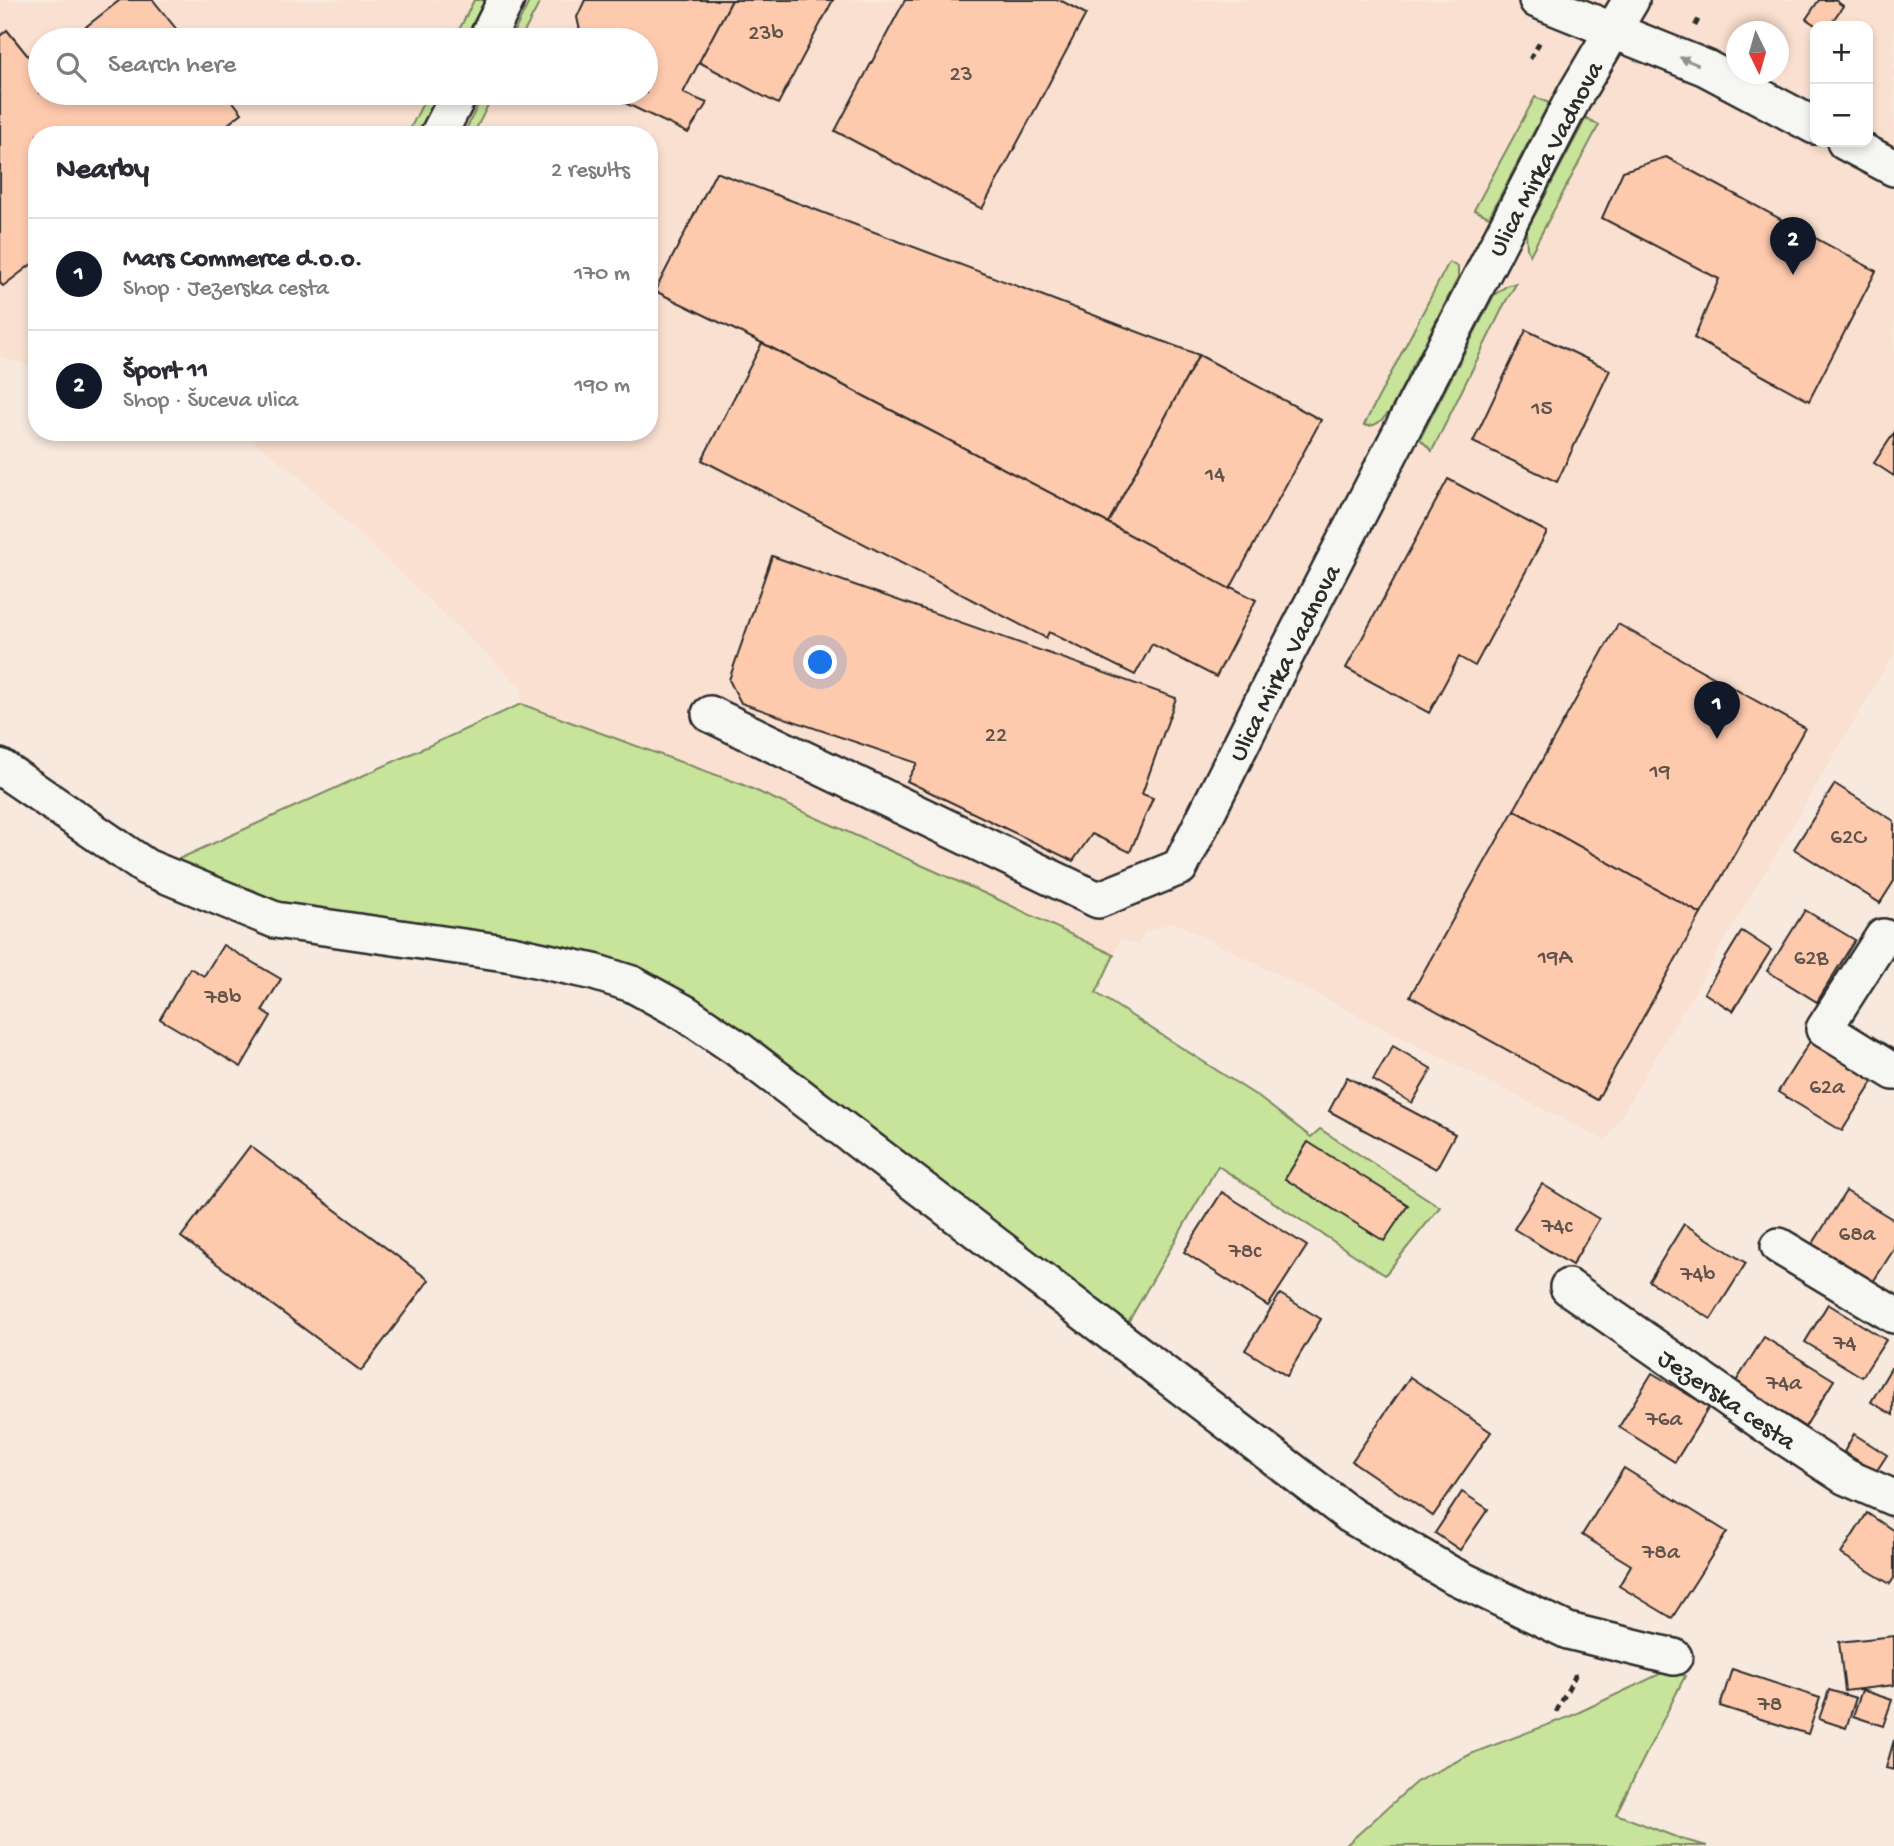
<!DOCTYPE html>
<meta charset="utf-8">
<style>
:root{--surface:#fff;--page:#f7f7f7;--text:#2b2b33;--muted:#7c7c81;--line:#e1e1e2;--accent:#111827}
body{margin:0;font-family:"Gochi Hand",sans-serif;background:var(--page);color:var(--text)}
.controls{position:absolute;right:21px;top:21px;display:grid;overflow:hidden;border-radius:14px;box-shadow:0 4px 10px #0003}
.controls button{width:63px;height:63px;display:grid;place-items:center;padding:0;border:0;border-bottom:2px solid var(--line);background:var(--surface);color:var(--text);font:35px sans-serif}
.compass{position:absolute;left:1726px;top:21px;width:63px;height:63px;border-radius:50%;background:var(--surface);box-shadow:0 4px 10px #0003;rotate:175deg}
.you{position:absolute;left:821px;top:663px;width:24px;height:24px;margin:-18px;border:5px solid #fff;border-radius:50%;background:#1a73e8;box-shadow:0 0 0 10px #1a73e833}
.badge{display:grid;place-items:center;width:46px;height:46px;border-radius:50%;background:var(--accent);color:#fff;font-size:23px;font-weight:700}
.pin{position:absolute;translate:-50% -58px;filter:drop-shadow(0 2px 4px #0008)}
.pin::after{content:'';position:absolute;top:37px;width:24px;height:21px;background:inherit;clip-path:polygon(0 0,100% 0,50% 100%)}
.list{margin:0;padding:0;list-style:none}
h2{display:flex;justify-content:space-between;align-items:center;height:91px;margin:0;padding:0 28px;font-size:30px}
h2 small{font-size:23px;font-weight:400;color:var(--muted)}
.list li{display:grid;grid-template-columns:46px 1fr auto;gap:21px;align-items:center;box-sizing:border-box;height:112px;padding:0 28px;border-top:2px solid var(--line)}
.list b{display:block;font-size:26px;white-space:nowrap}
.list p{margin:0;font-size:23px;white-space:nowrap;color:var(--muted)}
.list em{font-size:23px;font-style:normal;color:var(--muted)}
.icon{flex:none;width:38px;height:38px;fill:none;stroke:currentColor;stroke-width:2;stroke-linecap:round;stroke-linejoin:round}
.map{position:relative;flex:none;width:1894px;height:1846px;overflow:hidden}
.search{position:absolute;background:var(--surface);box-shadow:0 4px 10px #0003;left:28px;top:28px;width:630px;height:77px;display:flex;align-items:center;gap:18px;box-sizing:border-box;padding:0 24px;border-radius:38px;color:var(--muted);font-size:26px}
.panel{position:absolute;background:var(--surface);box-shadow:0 4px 10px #0003;left:28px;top:126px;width:630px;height:315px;border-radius:28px}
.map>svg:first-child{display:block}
.built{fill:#fae0d0;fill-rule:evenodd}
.green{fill:#c8e39a;stroke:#7a8762;stroke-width:2}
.building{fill:#fecaae;stroke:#2b2b2b;stroke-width:2}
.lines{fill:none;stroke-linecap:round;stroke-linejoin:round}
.minor-casing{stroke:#2b2b2b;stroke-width:40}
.path{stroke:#2b2b2b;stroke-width:4.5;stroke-dasharray:7 5;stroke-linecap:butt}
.minor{stroke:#f6f6f2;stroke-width:35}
.oneway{fill:#90908e}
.labels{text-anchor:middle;stroke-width:5;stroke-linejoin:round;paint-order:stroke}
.number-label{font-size:23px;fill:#60534c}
.street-label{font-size:26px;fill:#2b2b2b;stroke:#f6f6f2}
</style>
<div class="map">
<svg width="1894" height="1846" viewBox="0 0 1894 1846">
<rect width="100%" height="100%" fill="#f8e9de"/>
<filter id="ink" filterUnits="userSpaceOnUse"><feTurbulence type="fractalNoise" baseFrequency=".0143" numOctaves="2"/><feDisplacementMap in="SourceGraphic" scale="14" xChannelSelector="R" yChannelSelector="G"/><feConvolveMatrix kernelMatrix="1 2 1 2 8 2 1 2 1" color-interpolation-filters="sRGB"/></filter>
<g filter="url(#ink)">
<path class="built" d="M0,0H1894V654L1606,1141L1174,922L1144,932L1138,945L1120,939L1114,955L997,899L741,784L521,704L522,688L298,476L253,440L226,432H649V135H37V368L0,357ZM1815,26H1868V142H1815ZM1736,32H1778V74H1736ZM40,40H646V93H40Z"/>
<g class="green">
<polygon points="474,0 485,0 465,40 454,40"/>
<polygon points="530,0 541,0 520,40 510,40"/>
<polygon points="428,93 439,93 418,135 407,135"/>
<polygon points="484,93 494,93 473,135 463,135"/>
<polygon points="1535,97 1549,103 1489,217 1474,210"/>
<polygon points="1586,118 1599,125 1530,255 1527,249 1526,232"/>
<path d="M1449,262L1458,267V278L1390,411C1383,419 1375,429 1364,425Z"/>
<polygon points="1516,284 1506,301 1432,451 1420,439 1494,295 1508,285"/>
<polygon points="521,704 741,784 997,899 1114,955 1096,993 1257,1096 1311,1137 1320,1129 1440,1207 1385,1275 1218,1166 1126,1326 687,1005 327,914 255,898 170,863"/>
<polygon points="1668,1670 1685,1676 1616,1814 1681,1839 1707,1846 1345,1846 1416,1782 1473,1753 1571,1716"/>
</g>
<g class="building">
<polygon points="120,0 153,0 185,40 69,40"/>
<polygon points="585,0 732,0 683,93 707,103 688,133 604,93 646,93 646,40 582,40 577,17"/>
<polygon points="732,0 833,0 778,104 699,62"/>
<polygon points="905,0 1060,0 1086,14 982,209 835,131"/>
<polygon points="1819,0 1835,0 1843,6 1829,26 1817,26 1806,19"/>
<polygon points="7,30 36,66 40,63 40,93 226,93 242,113 214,135 37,135 37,260 3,286 0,283 0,36"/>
<polygon points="1666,157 1876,271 1809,401 1694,338 1719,279 1602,218 1623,171"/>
<polygon points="716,172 1199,355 1108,523 762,343 655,291"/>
<polygon points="1526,330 1610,370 1557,482 1473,442"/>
<polygon points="762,343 1256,600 1216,677 1152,644 1135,675 1049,632 1046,638 702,460"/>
<polygon points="1199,355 1321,420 1230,589 1108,523"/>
<polygon points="1894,433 1894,476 1874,463"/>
<polygon points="1448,479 1547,532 1475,666 1459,657 1429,713 1346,668"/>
<polygon points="772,556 1176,698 1142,794 1153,798 1130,852 1092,834 1073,861 907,781 917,763 741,703 729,680"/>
<polygon points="1618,624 1805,728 1701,914 1514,810"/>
<polygon points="1835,784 1894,821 1894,881 1880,903 1794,849"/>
<polygon points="1514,810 1701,914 1597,1100 1410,996"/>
<polygon points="1805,910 1855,940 1817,1002 1767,971"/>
<polygon points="1742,931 1771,950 1733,1011 1704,993"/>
<polygon points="223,945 281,979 262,1011 271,1016 241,1067 160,1019 190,968 204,976"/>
<polygon points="1812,1038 1876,1077 1842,1131 1778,1092"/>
<polygon points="1393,1046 1432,1069 1412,1103 1373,1080"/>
<polygon points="1347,1077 1455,1134 1436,1169 1329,1111"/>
<polygon points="1308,1142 1408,1205 1384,1241 1285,1179"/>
<polygon points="250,1146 429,1280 361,1371 181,1237"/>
<polygon points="1542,1184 1599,1219 1572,1265 1514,1229"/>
<polygon points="1846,1191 1894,1220 1894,1249 1873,1282 1812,1245"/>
<polygon points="1222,1192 1307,1246 1268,1306 1184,1252"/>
<polygon points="1684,1224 1746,1263 1711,1319 1649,1281"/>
<polygon points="1280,1294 1321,1319 1287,1376 1245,1350"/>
<polygon points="1828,1304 1886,1340 1862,1377 1805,1342"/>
<polygon points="1764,1337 1834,1380 1805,1427 1735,1383"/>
<polygon points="1891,1368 1894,1369 1893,1415 1871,1402"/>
<polygon points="1652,1373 1709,1407 1675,1462 1619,1427"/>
<polygon points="1410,1377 1491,1432 1433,1516 1352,1461"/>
<polygon points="1854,1434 1887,1455 1876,1472 1844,1452"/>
<polygon points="1624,1468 1727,1532 1672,1618 1619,1586 1631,1565 1582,1535"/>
<polygon points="1462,1492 1488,1509 1460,1550 1435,1533"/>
<polygon points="1867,1513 1894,1531 1894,1578 1890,1584 1841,1554"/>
<polygon points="1894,1636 1894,1685 1845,1691 1839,1642"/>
<polygon points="1732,1669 1820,1698 1808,1734 1720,1706"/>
<polygon points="1829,1690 1856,1698 1846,1728 1819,1719"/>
<polygon points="1862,1690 1892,1700 1883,1726 1853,1716"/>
<polygon points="1894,1740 1894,1770 1886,1768"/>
</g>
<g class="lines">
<g class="minor-casing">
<g id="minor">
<polyline points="1537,0 1706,68 1815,126"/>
<polyline points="486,40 506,0"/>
<polyline points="438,135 460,93"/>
<polyline points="1845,142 1894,168"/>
<polyline points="710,714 1098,900 1180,867 1277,672 1575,95 1631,0"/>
<polyline points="0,767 146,867 275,920 512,954 594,972 632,984 685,1013 738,1049 1350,1515 1450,1574 1568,1631 1674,1657"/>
<polyline points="1883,937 1824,1029 1894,1072"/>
<polyline points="1779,1246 1894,1315"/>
<polyline points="1568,1287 1774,1430 1846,1477 1894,1498"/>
</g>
</g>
<g class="path">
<polyline points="1695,26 1700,16"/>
<polyline points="1530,59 1541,40"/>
<polyline points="1556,1712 1575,1676 1573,1669"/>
</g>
<use href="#minor" class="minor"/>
</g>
<defs><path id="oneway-solid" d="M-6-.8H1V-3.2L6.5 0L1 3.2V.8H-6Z" transform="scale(1.75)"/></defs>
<use class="oneway" href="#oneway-solid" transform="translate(1689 61) rotate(-158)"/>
</g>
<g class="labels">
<g class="number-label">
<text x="766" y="39">23b</text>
<text x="961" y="80">23</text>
<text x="1542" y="414">15</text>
<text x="1215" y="480">14</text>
<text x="996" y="741">22</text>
<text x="1660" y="777">19</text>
<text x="1848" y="843">62C</text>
<text x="1555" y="963">19A</text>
<text x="1811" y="964">62B</text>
<text x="223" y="1003">78b</text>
<text x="1827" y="1093">62a</text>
<text x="1557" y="1232">74c</text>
<text x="1857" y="1240">68a</text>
<text x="1245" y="1257">78c</text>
<text x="1698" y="1280">74b</text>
<text x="1845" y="1349">74</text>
<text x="1784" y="1389">74a</text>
<text x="1664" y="1425">76a</text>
<text x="1661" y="1558">78a</text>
<text x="1770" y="1710">78</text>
</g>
<g class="street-label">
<text transform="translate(1544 158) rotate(-62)" y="9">Ulica Mirka Vadnova</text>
<text transform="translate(1283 662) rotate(-63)" y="9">Ulica Mirka Vadnova</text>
<text transform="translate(1728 1398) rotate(34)" y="9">Jezerska cesta</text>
</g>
</g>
</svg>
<div class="controls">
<button>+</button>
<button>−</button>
</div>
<svg class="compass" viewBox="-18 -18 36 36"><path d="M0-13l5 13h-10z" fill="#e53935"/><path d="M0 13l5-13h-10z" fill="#7c7c81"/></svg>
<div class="you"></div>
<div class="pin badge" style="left:1717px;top:739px">1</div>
<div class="pin badge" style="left:1793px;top:275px">2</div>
<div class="search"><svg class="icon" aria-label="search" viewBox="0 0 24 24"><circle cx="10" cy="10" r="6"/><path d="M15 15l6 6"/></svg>Search here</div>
<section class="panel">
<h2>Nearby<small>2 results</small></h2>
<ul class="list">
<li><span class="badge">1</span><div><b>Mars Commerce d.o.o.</b><p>Shop · Jezerska cesta</p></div><em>170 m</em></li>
<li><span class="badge">2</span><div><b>Šport 11</b><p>Shop · Šuceva ulica</p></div><em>190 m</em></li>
</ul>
</section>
</div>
